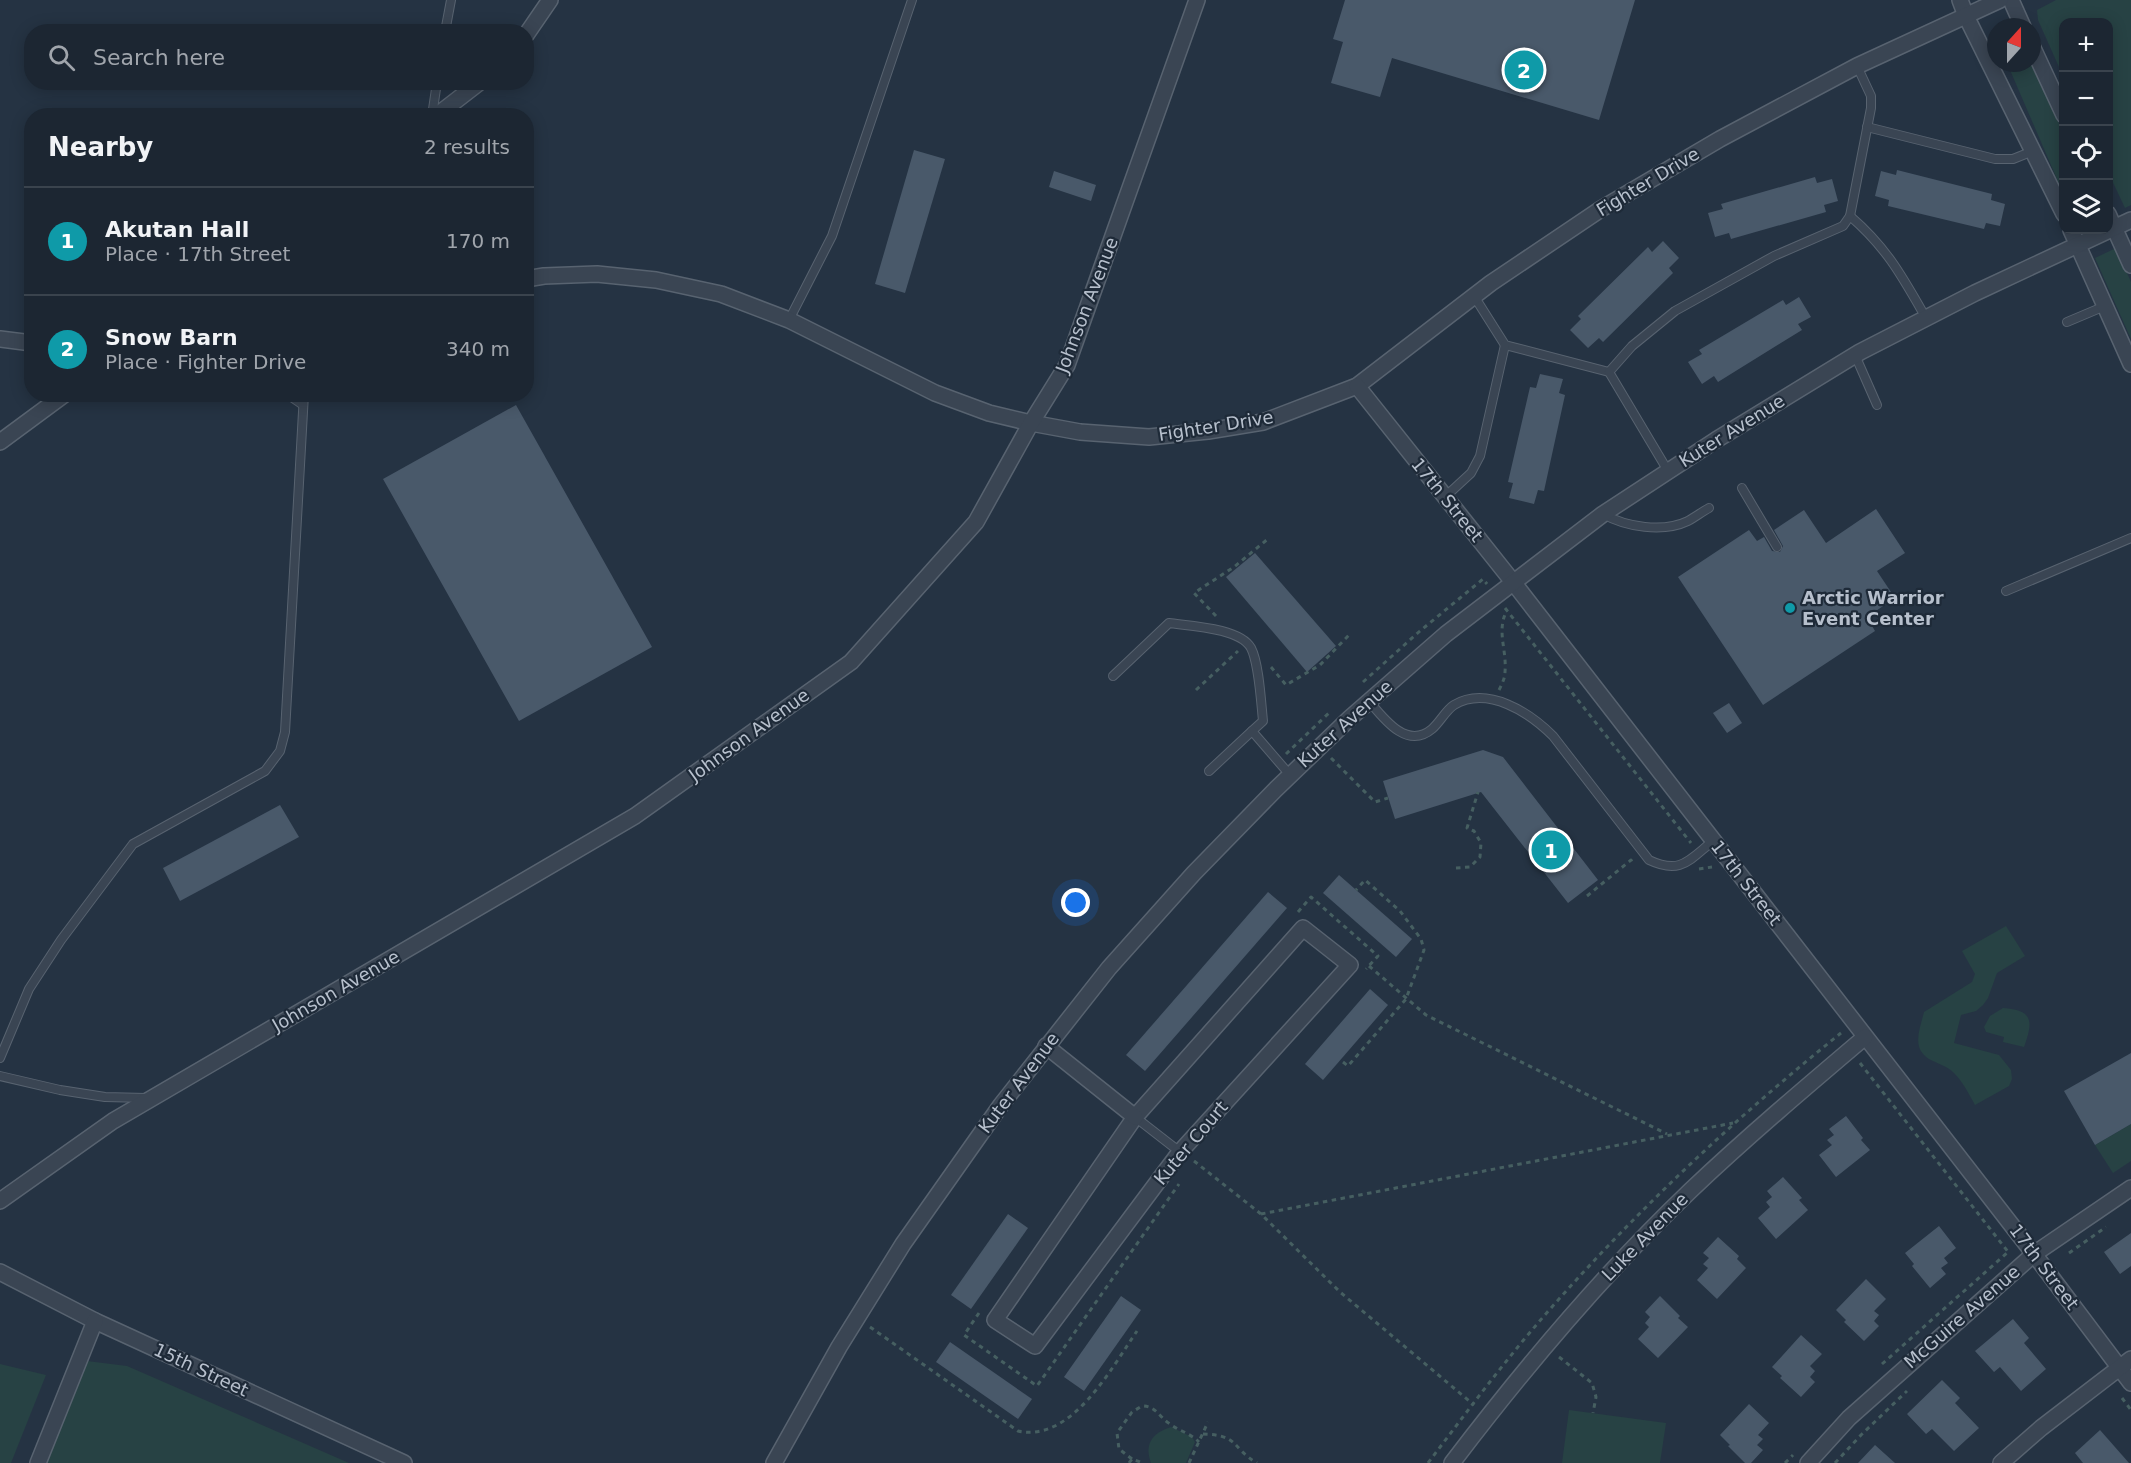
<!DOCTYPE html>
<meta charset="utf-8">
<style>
:root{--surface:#1c2632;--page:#252e3a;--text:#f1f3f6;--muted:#a0a5ac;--line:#3a434d;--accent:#b45309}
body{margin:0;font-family:"DejaVu Sans",sans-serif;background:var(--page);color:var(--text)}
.controls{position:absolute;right:18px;top:18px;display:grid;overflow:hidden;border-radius:12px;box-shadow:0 3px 15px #0003}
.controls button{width:54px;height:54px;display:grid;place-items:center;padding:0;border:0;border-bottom:2px solid var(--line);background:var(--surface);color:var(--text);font:30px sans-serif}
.compass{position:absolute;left:1987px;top:18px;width:54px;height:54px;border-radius:50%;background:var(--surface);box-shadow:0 3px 15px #0003;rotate:21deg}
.you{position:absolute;left:1076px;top:903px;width:21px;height:21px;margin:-15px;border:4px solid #fff;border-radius:50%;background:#1a73e8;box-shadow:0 0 0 9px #1a73e833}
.badge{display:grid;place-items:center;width:39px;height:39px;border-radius:50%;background:var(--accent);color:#fff;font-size:20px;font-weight:700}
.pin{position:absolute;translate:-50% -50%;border:3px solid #fff;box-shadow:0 2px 6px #0006}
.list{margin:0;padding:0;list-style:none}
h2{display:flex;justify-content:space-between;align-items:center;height:78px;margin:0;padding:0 24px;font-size:26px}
h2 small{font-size:20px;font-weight:400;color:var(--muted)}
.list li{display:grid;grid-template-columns:39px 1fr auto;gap:18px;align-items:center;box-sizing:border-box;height:108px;padding:0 24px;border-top:2px solid var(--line)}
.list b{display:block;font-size:22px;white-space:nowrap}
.list p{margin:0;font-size:20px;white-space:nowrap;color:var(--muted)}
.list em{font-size:20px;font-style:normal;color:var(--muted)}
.icon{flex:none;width:33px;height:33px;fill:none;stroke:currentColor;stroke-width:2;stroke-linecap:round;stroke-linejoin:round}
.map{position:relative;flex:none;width:2131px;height:1463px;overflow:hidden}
.search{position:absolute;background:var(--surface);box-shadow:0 3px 15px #0003;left:24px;top:24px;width:510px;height:66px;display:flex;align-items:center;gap:15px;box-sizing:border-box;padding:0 21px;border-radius:24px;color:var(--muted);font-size:22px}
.panel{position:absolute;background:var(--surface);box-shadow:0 3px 15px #0003;left:24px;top:108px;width:510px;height:294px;border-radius:24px}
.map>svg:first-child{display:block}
.green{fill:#274244}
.building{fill:#49596a}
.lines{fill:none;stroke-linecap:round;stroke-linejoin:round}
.lane-casing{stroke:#586370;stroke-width:10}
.street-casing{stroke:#586370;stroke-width:18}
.path{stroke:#465f61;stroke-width:3;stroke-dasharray:4.5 4.5;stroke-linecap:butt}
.lane{stroke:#3a4553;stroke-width:8}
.street{stroke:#3a4553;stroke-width:15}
.culture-dot{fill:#0f9aa8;stroke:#1e2a38;stroke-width:2}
.labels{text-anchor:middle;stroke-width:4.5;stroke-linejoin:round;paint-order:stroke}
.street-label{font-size:18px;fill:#b7c0cd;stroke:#1e2a38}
.poi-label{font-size:18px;font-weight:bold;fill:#b7c0cd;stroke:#1e2a38;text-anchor:start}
</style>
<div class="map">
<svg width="2131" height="1463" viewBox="0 0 2131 1463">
<rect width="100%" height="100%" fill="#253343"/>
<g class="green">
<polygon points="2056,0 2131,0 2131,205 2125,208 2109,174 2108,22 2064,22 2063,76 2038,20 2037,10"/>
<polygon points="2032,62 2063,133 2063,193 2007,63"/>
<polygon points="2116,248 2131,282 2131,339 2095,258"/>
<path d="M2006,926L2025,956L1997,973L1988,998L1983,1005L1976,1011L1961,1015L1954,1043L1999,1055L2011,1070L2012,1079L2009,1086L1975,1105C1969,1094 1963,1082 1954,1073C1947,1066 1938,1064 1929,1059C1911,1048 1920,1029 1924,1012L1972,982L1975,974L1962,951Z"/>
<path d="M2003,1008C2034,1010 2033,1022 2024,1047L2003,1042L2004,1037L1986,1032L1984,1027L1990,1016Z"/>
<polygon points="2131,1124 2131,1161 2113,1173 2095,1145"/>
<polygon points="87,1361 127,1366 349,1463 46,1463"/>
<polygon points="0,1364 46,1375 11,1463 0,1463"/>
<polygon points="1569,1410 1666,1423 1660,1463 1562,1463"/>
<path d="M1171,1427L1192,1437L1195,1442L1186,1463H1151C1144,1444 1152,1433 1171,1427Z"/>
</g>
<g class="building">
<polygon points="1345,0 1635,0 1599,120 1392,58 1380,97 1331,83 1343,42 1333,39"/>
<polygon points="914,150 945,159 905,293 875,284"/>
<polygon points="1897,170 1992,194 1991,200 2005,204 2000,226 1986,223 1984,229 1888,206 1889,200 1875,196 1881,171 1896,175"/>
<polygon points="1054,171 1096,185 1091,201 1049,187"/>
<polygon points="1815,177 1817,183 1832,179 1838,201 1824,205 1826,212 1731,239 1729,233 1715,237 1708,213 1723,209 1721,204"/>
<polygon points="1663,241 1679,258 1669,268 1673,273 1603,342 1599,338 1588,348 1570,330 1581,319 1578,316 1648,247 1652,252"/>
<polygon points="1799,297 1811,317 1798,324 1802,330 1718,382 1714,376 1702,384 1688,362 1702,354 1699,350 1783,300 1786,305"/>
<polygon points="1540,374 1563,379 1559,393 1565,395 1544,491 1538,490 1534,504 1509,498 1513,483 1508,482 1530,387 1536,388"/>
<polygon points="516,405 652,647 519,721 383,479"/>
<polygon points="1876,509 1905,553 1877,571 1895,598 1867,617 1875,631 1763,705 1678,577 1749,530 1757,541 1764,537 1772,551 1780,552 1783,546 1774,530 1804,510 1826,543"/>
<polygon points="1255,553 1336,646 1307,672 1226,577"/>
<polygon points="1729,703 1742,723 1727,733 1713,713"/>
<polygon points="1483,750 1503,757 1598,880 1568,903 1481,792 1395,819 1383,781"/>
<polygon points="280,805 299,837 180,901 163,868"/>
<polygon points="1339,875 1412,939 1396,957 1323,893"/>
<polygon points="1268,892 1287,908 1145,1071 1126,1055"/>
<polygon points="1370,989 1388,1005 1323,1080 1305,1064"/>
<polygon points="2131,1053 2131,1124 2095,1145 2064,1091"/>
<polygon points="1846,1116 1863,1138 1861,1140 1870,1150 1836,1177 1819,1155 1832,1145 1827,1140 1834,1135 1829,1129"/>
<polygon points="1783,1177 1802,1198 1799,1200 1808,1210 1776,1239 1758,1218 1770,1207 1766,1202 1772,1197 1767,1191"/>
<polygon points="1008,1214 1028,1228 971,1309 951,1295"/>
<polygon points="1939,1226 1956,1248 1944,1258 1948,1263 1941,1268 1946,1274 1930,1288 1912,1266 1914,1264 1905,1253"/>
<polygon points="2131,1233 2131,1266 2120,1274 2104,1252"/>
<polygon points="1718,1237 1739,1256 1737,1259 1746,1268 1717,1299 1697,1280 1708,1268 1703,1264 1709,1258 1703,1253"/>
<polygon points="1866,1279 1886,1299 1874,1311 1879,1315 1874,1321 1879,1326 1864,1341 1844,1322 1846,1320 1836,1310"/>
<polygon points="1121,1296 1141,1310 1084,1391 1064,1377"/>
<polygon points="1660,1296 1680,1316 1678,1318 1688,1327 1658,1358 1638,1339 1649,1327 1645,1323 1650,1317 1645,1312"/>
<polygon points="2013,1319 2029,1338 2024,1343 2046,1369 2021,1391 2000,1367 1994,1372 1975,1351"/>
<polygon points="1801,1335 1822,1354 1810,1366 1815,1371 1810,1377 1815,1382 1801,1397 1780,1378 1782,1376 1772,1367"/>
<polygon points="950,1342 1032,1399 1018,1419 936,1362"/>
<polygon points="1942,1380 1960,1398 1955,1403 1979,1428 1954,1451 1932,1429 1926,1434 1907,1414"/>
<polygon points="1749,1404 1769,1423 1758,1435 1763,1439 1757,1445 1763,1450 1751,1463 1745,1463 1728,1446 1730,1445 1720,1435"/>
<polygon points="2100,1430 2129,1463 2083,1463 2075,1453"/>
<polygon points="1875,1445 1895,1463 1858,1463"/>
</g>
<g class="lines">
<g class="lane-casing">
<g id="lane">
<polyline points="445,32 451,0"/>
<polyline points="432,116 437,82"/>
<polyline points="1867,127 1995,159 2013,159 2033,151"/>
<path d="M1850,216C1887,248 1902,276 1926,318"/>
<polyline points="1474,296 1505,345 1609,372"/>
<polyline points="789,320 832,236 912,0"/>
<polyline points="2067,322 2105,306"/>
<polyline points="1855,355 1877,405"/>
<polyline points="287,394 303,405"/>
<polyline points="1668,471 1609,372 1632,346 1675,311 1774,256 1843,226 1850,216 1871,108 1871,96 1857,66"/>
<polyline points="1742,488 1777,547"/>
<polyline points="1445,497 1471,473 1480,456 1505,345"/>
<path d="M1603,514C1626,527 1663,533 1688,521C1695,517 1702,512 1709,508"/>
<polyline points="2006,591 2131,538"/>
<path d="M1113,676L1169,623C1190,626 1240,628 1251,648C1259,663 1261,702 1263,721L1252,731"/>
<path d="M1369,701C1384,719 1407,750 1432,729C1440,722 1446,710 1454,705C1488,685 1530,713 1553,736L1649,860C1681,875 1689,860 1713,841"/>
<polyline points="1209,771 1252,731 1290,775"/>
<polyline points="0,1058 29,989 61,940 133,844 265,771 280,751 285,732 304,394"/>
<polyline points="0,1076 60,1090 105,1097 146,1098"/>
<polyline points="1135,1117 1180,1152"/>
</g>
</g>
<g class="street-casing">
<g id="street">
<polyline points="1960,0 1966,16 2064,214"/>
<polyline points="2011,0 2023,27"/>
<polyline points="526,35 550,0"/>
<polyline points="2032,46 2064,115"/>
<polyline points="436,116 480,82"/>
<polyline points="2108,214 2131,265"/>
<polyline points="2071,230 2131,364"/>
<polyline points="526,279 544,276 597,274 656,280 721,294 789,320 935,393 989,413 1031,423 1080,432 1149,437 1208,431 1263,422 1357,386 1491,283 1601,209 1720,139 1857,66 2000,0"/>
<polyline points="0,339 32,343"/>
<polyline points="1357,386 1513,582 2034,1254 2131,1383"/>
<polyline points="0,442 65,394"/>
<polygon points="1303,928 1350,965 1180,1152 1035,1346 995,1320 1135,1117"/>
<polyline points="1046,1046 1135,1117"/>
<polyline points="0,1201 113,1121 635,816 851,662 976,522 1031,423 1067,365 1197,0"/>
<polyline points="0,1272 95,1321 404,1463"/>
<polyline points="38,1463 95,1321"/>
<polyline points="774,1463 839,1347 903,1244 1001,1105 1109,968 1194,873 1276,789 1350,718 1446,634 1603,514 1716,440 1860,352 1975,293 2131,220"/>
<path d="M1452,1463C1525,1367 1603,1274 1691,1190C1747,1137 1806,1087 1865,1037"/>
<polyline points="1808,1463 1849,1418 2034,1254 2131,1188"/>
<polyline points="2001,1463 2041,1428 2131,1359"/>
</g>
</g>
<g class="path">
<polyline points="1505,608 1691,843"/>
<polyline points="1216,616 1194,593 1234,567 1269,538"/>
<polyline points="1271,667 1286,685 1320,665 1351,633"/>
<polyline points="1363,682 1420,631 1483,579 1487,584"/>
<polyline points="1196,690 1238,651"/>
<path d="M1499,690C1502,684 1505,678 1505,672C1507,649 1496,631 1507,610"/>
<polyline points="1286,754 1331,711"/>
<polyline points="1331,758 1375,802 1388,798"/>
<polyline points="1456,868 1470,867 1480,857 1481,843 1474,831 1467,828 1478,792"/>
<polyline points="1699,869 1712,867"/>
<polyline points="1587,896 1631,860 1632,862"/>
<polyline points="1298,912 1311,897 1378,956 1366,969"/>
<polyline points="1369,966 1426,1015 1667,1134"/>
<polyline points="1343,1062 1348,1066 1406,999 1424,950 1421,939 1400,911 1365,880 1356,890"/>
<polyline points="1860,1063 2009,1253"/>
<polyline points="1194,1161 1261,1214 1340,1292 1474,1405"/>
<polyline points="1261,1214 1733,1123"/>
<polyline points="2069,1253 2106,1227"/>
<polyline points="979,1313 964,1335 1037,1386 1179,1184"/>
<path d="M870,1327L1018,1431C1072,1443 1112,1367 1137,1331"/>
<polyline points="1559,1357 1592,1383 1596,1397 1593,1413"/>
<polyline points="1882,1364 2008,1252"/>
<polyline points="2122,1398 2131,1410"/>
<path d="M1203,1434C1240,1435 1231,1448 1257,1463"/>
<path d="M1132,1459L1119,1449L1117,1433L1132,1412L1142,1406C1156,1406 1159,1417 1170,1424C1179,1431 1190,1433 1199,1442"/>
<polyline points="1129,1463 1132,1459 1143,1463"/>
<polyline points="1189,1463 1208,1422"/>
<path d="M1428,1463C1466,1413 1503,1363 1544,1316C1634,1213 1734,1119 1841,1033"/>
<polyline points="1785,1463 1793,1455"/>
<polyline points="1835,1463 1861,1435 1907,1391"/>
</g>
<use href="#lane" class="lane"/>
<use href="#street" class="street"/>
</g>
<circle class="culture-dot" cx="1790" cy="608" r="6"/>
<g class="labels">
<g class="street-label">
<text transform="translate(1648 182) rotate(-31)" y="6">Fighter Drive</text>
<text transform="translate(1087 305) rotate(-69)" y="6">Johnson Avenue</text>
<text transform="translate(1216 426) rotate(-9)" y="6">Fighter Drive</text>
<text transform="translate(1732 431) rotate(-32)" y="6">Kuter Avenue</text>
<text transform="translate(1447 500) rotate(51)" y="6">17th Street</text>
<text transform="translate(1345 724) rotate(-42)" y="6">Kuter Avenue</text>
<text transform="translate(749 735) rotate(-36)" y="6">Johnson Avenue</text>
<text transform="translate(1746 883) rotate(52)" y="6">17th Street</text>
<text transform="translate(336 991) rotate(-30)" y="6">Johnson Avenue</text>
<text transform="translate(1019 1083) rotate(-53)" y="6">Kuter Avenue</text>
<text transform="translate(1191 1143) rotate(-50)" y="6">Kuter Court</text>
<text transform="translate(1645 1237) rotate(-46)" y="6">Luke Avenue</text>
<text transform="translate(2044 1267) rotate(53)" y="6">17th Street</text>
<text transform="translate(1962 1317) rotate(-41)" y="6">McGuire Avenue</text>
<text transform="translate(201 1370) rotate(25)" y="6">15th Street</text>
</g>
<g class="poi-label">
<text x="1802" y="604">Arctic Warrior<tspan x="1802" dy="21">Event Center</tspan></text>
</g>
</g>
</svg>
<div class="controls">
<button>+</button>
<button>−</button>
<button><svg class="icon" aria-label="locate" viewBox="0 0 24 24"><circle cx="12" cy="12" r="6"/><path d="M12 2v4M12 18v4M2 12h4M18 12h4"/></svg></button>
<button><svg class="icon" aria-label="layers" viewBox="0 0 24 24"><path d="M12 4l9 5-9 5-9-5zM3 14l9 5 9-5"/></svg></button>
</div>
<svg class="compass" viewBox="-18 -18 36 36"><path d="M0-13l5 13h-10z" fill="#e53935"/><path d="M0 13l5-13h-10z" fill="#a0a5ac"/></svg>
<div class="you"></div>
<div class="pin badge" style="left:1551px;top:850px;background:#0f9aa8">1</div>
<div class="pin badge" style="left:1524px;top:70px;background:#0f9aa8">2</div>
<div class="search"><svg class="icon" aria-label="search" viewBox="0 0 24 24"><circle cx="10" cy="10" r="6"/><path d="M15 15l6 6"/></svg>Search here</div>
<section class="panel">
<h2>Nearby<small>2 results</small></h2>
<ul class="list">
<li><span class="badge" style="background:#0f9aa8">1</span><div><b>Akutan Hall</b><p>Place · 17th Street</p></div><em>170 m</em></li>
<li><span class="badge" style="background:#0f9aa8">2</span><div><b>Snow Barn</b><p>Place · Fighter Drive</p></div><em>340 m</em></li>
</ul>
</section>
</div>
